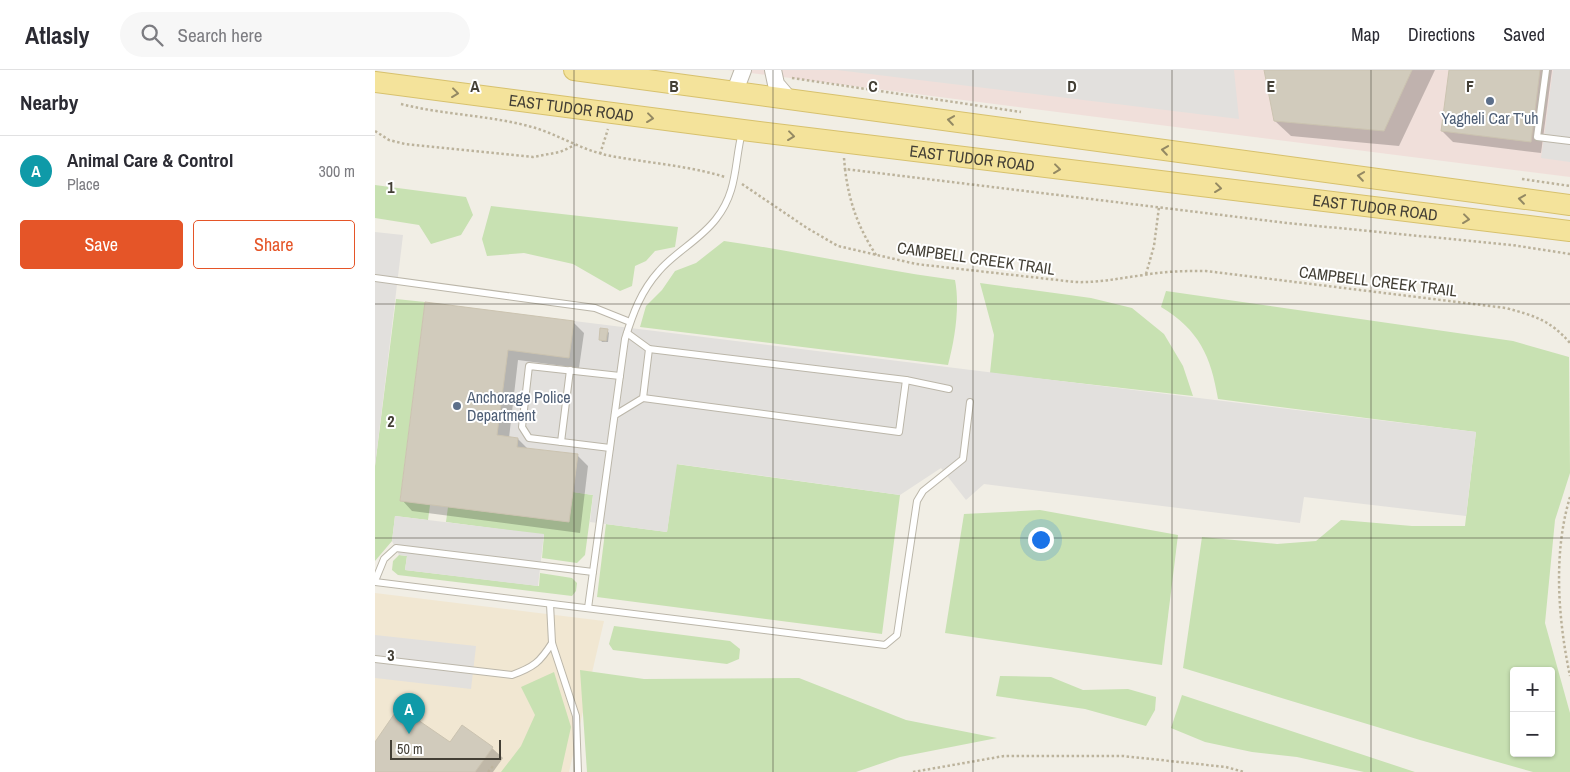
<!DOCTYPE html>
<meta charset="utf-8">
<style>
:root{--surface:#fff;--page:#f7f7f7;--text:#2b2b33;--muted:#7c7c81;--line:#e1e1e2;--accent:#e55528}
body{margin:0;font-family:"Archivo Narrow",sans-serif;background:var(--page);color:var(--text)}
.controls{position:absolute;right:15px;bottom:15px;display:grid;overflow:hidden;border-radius:5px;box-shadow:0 1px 4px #0004}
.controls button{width:45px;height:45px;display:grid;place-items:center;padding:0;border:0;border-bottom:1px solid var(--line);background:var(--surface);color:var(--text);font:25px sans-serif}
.scale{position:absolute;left:15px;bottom:12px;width:111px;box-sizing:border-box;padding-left:5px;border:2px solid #433f35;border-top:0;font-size:14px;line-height:18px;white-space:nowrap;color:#433f35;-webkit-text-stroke:4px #fff;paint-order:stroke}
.you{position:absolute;left:665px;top:469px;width:18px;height:18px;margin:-12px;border:4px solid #fff;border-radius:50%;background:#1a73e8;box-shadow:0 0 0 8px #1a73e833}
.badge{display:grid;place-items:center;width:32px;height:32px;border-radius:50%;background:var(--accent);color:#fff;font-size:16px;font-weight:700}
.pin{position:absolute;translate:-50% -41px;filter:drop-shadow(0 1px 2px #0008)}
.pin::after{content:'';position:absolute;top:26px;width:18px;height:15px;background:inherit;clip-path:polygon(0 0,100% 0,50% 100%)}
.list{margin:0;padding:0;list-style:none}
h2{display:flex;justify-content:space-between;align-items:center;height:65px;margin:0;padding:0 20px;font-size:21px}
h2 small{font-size:16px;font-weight:400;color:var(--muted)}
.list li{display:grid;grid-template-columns:32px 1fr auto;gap:15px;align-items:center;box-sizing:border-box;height:70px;padding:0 20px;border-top:1px solid var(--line)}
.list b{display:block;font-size:19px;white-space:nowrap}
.list p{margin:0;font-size:16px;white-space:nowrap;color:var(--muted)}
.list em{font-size:16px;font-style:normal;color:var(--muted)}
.actions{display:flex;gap:10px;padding:15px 20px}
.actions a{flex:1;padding:11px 0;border:1px solid var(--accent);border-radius:5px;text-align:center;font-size:18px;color:var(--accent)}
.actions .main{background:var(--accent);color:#fff}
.icon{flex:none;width:28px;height:28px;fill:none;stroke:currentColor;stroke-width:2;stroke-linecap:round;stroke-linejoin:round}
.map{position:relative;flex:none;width:1195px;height:702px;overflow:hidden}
header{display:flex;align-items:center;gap:30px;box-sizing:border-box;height:70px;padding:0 25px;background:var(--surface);border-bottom:1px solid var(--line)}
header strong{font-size:24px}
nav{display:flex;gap:28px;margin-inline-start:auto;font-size:18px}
.search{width:350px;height:45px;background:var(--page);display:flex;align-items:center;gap:12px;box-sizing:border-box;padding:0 18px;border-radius:28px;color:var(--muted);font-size:19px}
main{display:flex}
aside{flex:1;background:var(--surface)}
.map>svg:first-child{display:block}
.commercial{fill:#f1e7d2}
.medical{fill:#f0dfda}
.green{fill:#c8e1b2;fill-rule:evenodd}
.parking{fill:#e2e0dd}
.shadow{fill:#0003}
.building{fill:#d1cbbc;stroke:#cbc3b0}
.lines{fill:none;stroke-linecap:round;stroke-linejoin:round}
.service-casing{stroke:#bbb6a9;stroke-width:8}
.tertiary-casing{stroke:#bbb6a9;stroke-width:18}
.primary-casing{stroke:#d7c16d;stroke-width:22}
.path{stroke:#bcb39c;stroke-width:2.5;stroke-dasharray:2.5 2.5;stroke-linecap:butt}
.service{stroke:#fff;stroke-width:6}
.tertiary{stroke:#fff;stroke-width:16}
.primary{stroke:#f4e39b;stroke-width:20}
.oneway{stroke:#938963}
.grid{fill:none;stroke:#433f35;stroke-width:1;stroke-opacity:0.55}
.service-dot{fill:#5c6f8a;stroke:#fff;stroke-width:2}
.labels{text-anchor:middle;stroke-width:4;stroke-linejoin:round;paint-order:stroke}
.street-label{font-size:16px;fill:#433f35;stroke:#fff}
.service-label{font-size:16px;fill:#4e5e75;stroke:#fff}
.grid-label{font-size:16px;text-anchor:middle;font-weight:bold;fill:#433f35;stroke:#fff;stroke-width:4;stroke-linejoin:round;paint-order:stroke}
</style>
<header>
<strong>Atlasly</strong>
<div class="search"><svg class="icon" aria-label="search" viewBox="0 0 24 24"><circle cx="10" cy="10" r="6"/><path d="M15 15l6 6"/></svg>Search here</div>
<nav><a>Map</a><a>Directions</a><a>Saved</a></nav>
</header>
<main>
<aside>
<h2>Nearby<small></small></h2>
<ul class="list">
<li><span class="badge" style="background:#0f9aa8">A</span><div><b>Animal Care &amp; Control</b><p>Place</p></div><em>300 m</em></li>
</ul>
<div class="actions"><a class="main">Save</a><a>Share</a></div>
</aside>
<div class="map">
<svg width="1195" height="702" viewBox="0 0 1195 702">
<rect width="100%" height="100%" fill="#f1eee5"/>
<polygon class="commercial" points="0,523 229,551 194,702 0,702"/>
<polygon class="medical" points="353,0 1195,0 1195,107 423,9"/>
<g class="green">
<polygon points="0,115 91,127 98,145 86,165 56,174 44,155 0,148"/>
<polygon points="116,136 303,157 300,177 280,181 271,191 260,196 257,216 245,221 198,194 149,183 112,186 107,169"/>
<path d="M349,171C427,182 503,200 580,210C585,236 580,269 573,295L265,257L271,236L287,220L300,201L321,193Z"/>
<polygon points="605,213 716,228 757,238 789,264 808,296 818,326 615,303 619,265"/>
<path d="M791,221L1138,271L1194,287L1195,403L1180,450L1170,553L1195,643V702H1158L1045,670L808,598L827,467L902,474L941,471L966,450L1037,456H1090L1101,362L843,329C836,286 824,260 786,237ZM1139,601H1176V683H1139Z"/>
<polygon points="21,229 50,232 25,430 55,435 53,450 20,446 17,471 0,491 0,396"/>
<polygon points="301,394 525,425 507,564 222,527 231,454 292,462"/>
<polygon points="198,422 218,425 210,485 202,493 167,488 169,465 71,452 73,437 194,452"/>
<polygon points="665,440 803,465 787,595 570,563 589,444"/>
<polygon points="24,485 32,486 30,500 164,516 165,503 197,508 202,513 201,521 197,526 23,505 17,500 18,491"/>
<polygon points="239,556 355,571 365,579 364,589 352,594 238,580 234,574"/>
<polygon points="205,600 269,609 424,608 531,650 622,668 525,687 481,702 212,702"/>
<polygon points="179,602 196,657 186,702 126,702 146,676 160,645 146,617"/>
<polygon points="625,606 676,607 708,620 753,619 781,627 780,640 771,656 710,639 621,626"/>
<polygon points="807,625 1040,702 989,702 922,687 877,682 830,672 796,658"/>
</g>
<g class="parking">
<polygon points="462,0 859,0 864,49"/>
<polygon points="1178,0 1195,0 1195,92 1166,88"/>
<polygon points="0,162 28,165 0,396"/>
<polygon points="199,251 1101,362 1091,446 929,427 925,453 609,414 591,430 566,398 525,425 302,394 292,462 215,452 218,425 198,422 203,384 142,377 143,368 122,365 133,280 194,288"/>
<polygon points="20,446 169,464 163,516 30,500 32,486 24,485 17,471"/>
<polygon points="0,565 101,576 96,619 0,608"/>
</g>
<g class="shadow">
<polygon points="890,0 1060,0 1024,76 916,66 900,51"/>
<polygon points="1075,0 1177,0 1166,83 1078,72 1067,61"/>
<polygon points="51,233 198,252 209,263 204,298 143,290 134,368 143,369 153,379 202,385 213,396 205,463 37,441 27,430"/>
<polygon points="232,260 234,263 233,272 227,272 225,269"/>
<polygon points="75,674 117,678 128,688 118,702 0,702 0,675"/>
</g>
<g class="building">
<polygon points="889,0 1037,0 1009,61 899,51"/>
<polygon points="1074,0 1165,0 1156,72 1066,61"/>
<polygon points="50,232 199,251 194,288 133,280 122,365 143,368 142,377 203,384 194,452 25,431"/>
<polygon points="225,258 233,259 231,271 224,270"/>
<polygon points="24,637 75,672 87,655 118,677 100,702 0,702 0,672"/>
</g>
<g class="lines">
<g class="service-casing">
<g id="service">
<polyline points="1171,0 1162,67 1195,71"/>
<polyline points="0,208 220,238 255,252"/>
<polyline points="252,263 274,279 531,310 574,319"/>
<polyline points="268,328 524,362 531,310"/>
<polyline points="240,345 268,328 274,279"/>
<polyline points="186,372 195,300"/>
<polyline points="235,378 154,368 147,357 154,296 245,306"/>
<polyline points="0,511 9,489 21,478 218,502"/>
<polyline points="0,512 510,575 522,565 542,431 548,421 588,389 595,332"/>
<polyline points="175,534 177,573 201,646 203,702"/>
<path d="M213,538L250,269C258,243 266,221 284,201C300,182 325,170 341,149C363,121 359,94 367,62"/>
<path d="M0,589L137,605C159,597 165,592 177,573"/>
</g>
</g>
<g class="tertiary-casing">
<g id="tertiary">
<polyline points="398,0 401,14 413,28"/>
<polyline points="360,21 368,0"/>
</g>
</g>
<g class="primary-casing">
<g id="primary">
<polyline points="199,0 1195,135"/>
<path id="s1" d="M0,12L368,60L1195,161"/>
</g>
</g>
<g class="path">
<polyline points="417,8 646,42"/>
<path d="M26,34C69,45 114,45 157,57C182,64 205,79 231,85C271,93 311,95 350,107"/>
<polyline points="0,61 14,70 30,74 158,87 185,82 200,75"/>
<polyline points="225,84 233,59"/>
<polyline points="469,88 470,99"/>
<polyline points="1147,109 1195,116"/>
<path d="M367,114L432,158L463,176L541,194L700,212C724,213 745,208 769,205C790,201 810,201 831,201L1131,238C1160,246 1175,250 1195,273"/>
<path d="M501,185C483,157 474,132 470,99L912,153L1137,175L1195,184"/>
<polyline points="771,204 779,176 784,137"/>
<path d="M1195,427C1178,483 1183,549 1195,606"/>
<polyline points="113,702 119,695"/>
<polyline points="538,702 629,686 748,686 851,697 869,702"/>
</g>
<use href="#service" class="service"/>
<use href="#tertiary" class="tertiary"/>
<use href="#primary" class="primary"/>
</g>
<defs><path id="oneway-chevron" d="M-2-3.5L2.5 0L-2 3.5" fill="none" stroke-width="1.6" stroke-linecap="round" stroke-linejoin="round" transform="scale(1.25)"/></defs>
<g class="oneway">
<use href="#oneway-chevron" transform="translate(80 23) rotate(7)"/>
<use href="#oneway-chevron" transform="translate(275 48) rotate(7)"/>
<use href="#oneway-chevron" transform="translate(576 50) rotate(-172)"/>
<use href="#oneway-chevron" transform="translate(416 66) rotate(7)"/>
<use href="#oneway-chevron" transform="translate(790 80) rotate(-172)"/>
<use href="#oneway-chevron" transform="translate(682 99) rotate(7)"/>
<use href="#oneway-chevron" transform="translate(986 106) rotate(-172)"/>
<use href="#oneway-chevron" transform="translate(843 118) rotate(7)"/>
<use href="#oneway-chevron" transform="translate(1147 129) rotate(-172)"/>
<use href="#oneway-chevron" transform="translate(1091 149) rotate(7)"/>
</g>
<path class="grid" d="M199,0V702M398,0V702M598,0V702M797,0V702M996,0V702M0,234H1195M0,468H1195"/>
<g class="service-dot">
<circle cx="1115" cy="31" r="5"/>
<circle cx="82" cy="336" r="5"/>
</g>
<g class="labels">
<g class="street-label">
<text dy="6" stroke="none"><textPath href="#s1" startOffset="198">EAST TUDOR ROAD</textPath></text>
<text dy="6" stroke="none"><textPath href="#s1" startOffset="602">EAST TUDOR ROAD</textPath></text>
<text dy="6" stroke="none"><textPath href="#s1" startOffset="1008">EAST TUDOR ROAD</textPath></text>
<text transform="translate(601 188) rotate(8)" y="6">CAMPBELL CREEK TRAIL</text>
<text transform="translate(1003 211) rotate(7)" y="6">CAMPBELL CREEK TRAIL</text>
</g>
<g class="service-label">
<text x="1115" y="54">Yagheli Car T’uh</text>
<text x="92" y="333" text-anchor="start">Anchorage Police<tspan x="92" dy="18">Department</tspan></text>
</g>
</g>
<g class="grid-label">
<text x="100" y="22">A</text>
<text x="299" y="22">B</text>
<text x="498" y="22">C</text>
<text x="697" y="22">D</text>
<text x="896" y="22">E</text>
<text x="1095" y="22">F</text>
<text x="16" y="123">1</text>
<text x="16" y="357">2</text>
<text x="16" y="591">3</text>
</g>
</svg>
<div class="controls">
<button>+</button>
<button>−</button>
</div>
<div class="scale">50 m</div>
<div class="you"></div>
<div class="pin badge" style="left:34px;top:664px;background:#0f9aa8">A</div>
</div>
</main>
